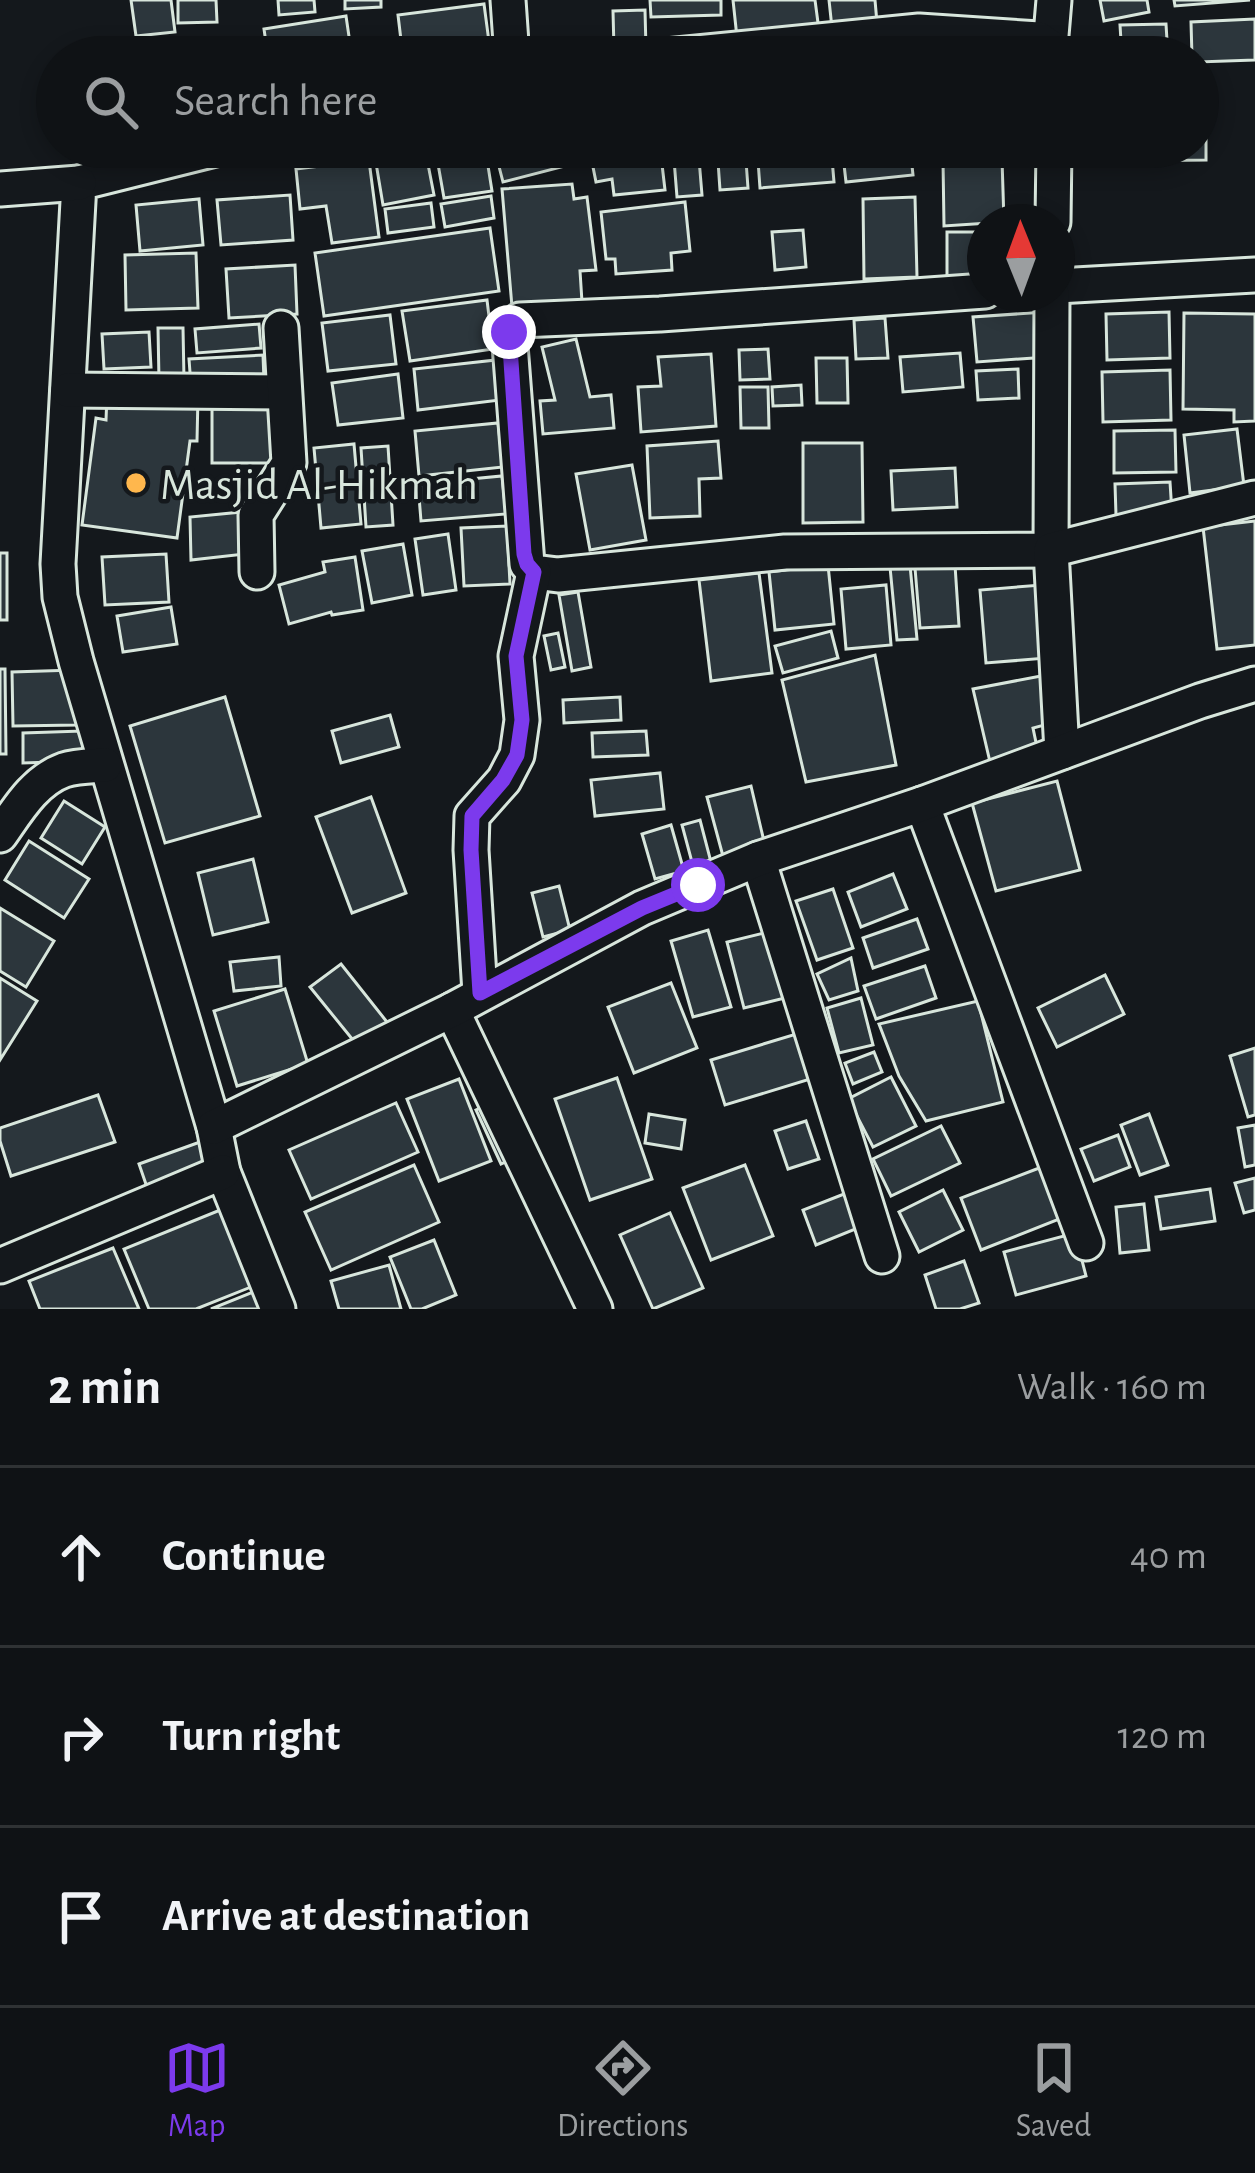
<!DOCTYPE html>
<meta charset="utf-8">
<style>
:root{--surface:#0f1215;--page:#181b1e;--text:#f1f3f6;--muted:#9b9ea0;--line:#2f3234;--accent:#7c3aed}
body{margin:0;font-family:"Alegreya Sans",sans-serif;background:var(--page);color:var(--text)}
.compass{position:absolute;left:967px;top:204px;width:108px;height:108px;border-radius:50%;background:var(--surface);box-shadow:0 6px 18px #0003;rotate:359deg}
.stop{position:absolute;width:36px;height:36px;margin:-27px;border:9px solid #7c3aed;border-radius:50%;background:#fff}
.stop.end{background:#7c3aed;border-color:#fff;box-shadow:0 3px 12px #0008}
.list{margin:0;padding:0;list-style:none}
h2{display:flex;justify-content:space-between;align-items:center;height:156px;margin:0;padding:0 48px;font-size:51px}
h2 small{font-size:39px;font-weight:400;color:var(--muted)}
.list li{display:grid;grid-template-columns:78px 1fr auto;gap:36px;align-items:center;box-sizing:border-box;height:180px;padding:0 48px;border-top:3px solid var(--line)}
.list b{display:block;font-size:45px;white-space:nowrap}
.list em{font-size:39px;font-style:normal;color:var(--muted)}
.icon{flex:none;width:66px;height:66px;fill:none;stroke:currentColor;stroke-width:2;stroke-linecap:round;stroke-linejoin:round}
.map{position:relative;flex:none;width:1255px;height:1309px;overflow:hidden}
.search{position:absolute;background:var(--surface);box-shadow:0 6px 18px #0003;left:36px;right:36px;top:36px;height:132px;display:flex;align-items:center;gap:30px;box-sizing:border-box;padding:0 42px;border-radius:66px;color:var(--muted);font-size:45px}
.sheet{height:696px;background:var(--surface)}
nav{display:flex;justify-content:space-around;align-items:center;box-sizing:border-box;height:168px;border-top:3px solid var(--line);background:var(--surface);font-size:33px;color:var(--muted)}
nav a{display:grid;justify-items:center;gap:6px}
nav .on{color:var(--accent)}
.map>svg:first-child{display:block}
.building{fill:#2c363c;stroke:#d8e6dc;stroke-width:3}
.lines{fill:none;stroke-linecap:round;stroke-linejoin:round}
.minor-casing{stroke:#d8e6dc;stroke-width:39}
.minor{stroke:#14181c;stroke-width:33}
.route{stroke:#7c3aed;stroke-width:15}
.poi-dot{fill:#ffb74d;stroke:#14181c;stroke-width:4.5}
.labels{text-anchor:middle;stroke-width:9;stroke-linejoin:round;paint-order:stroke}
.poi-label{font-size:45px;fill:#d8e6dc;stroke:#14181c;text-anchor:start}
</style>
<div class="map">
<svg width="1255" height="1309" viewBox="0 0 1255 1309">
<rect width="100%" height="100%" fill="#14181c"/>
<g class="building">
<polygon points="131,0 171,0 175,32 136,36"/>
<polygon points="178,0 216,0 217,22 178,23"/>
<polygon points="278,0 314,0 315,12 279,15"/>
<polygon points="345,0 381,0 381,7 345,9"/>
<polygon points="650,0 721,0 721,15 651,17"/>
<polygon points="733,0 815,0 820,38 738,47"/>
<polygon points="829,0 875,0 877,23 832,28"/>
<polygon points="1100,0 1147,0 1149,12 1104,21"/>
<polygon points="1174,0 1250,0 1175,6"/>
<polygon points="484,4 491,57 403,57 398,15"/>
<polygon points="645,10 646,49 614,50 613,11"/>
<polygon points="346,16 352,57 268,57 264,29"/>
<polygon points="1255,19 1255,60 1198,62 1198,57 1192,57 1191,22"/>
<polygon points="1166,24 1168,57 1122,57 1120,25"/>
<polygon points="158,47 160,57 108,57 107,53"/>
<polygon points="1198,106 1206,106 1206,160 1120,161 1120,147 1198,147"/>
<polygon points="435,147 485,147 492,191 444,198"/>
<polygon points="494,147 565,147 569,165 503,182"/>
<polygon points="589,147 660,147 665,190 614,195 612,179 596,182"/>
<polygon points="673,147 698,147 702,195 677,197"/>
<polygon points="717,147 745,147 748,188 720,190"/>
<polygon points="757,147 831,147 834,182 760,188"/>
<polygon points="842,147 910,147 913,175 846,182"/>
<polygon points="368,153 379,237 332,243 326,206 300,209 296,169 321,166 320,159"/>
<polygon points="426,154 434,195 383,205 376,163"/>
<polygon points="1002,159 1004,222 944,226 943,161"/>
<polygon points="572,184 574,199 587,197 596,270 580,271 582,302 512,307 502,189"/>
<polygon points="290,195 293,240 221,245 217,200"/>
<polygon points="491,196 494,218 445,227 441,204"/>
<polygon points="915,197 917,277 864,279 863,199"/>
<polygon points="199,199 203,245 140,251 136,205"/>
<polygon points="685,202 690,251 671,253 672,270 616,274 615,259 606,259 601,212"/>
<polygon points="431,203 434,227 388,233 385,209"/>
<polygon points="490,228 499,291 324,316 315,253"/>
<polygon points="803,230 806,267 775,270 772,232"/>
<rect x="947" y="232" width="38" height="47"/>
<polygon points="196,253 198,308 126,310 125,255"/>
<polygon points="295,265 297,314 229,318 226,269"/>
<polygon points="487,300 493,349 410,361 402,311"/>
<polygon points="1045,312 1048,357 977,362 973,317"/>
<polygon points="1169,312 1170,358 1107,360 1106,314"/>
<polygon points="1184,313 1255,314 1255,421 1234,422 1234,410 1183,409"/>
<polygon points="390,315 396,364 328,371 322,323"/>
<polygon points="885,318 888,358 856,359 854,320"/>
<polygon points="259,324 261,348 197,353 195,329"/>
<polygon points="158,328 183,328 184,379 159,380"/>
<polygon points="149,332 151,367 104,369 102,334"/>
<polygon points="576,339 590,397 611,395 614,428 543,434 540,401 555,400 542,347"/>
<polygon points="768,349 770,379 740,380 739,350"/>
<polygon points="960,353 963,387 903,392 900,357"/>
<polygon points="711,354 716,426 641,432 638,387 661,386 658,357"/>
<polygon points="263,355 264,381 191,386 189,359"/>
<polygon points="816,358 847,358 848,403 817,403"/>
<polygon points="496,360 500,400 418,410 414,369"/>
<polygon points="1018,369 1019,398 978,400 976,371"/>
<polygon points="1170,370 1171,420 1103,422 1102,372"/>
<polygon points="398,374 403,418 338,425 332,383"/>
<polygon points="801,385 802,405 773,406 772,387"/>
<polygon points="740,387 768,387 769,428 741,428"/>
<polygon points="107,395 198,396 197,441 190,441 177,538 82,525 96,418 106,420"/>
<rect x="212" y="400" width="64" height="63"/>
<polygon points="498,423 503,467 419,476 415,431"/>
<polygon points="1237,429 1244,486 1190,493 1184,435"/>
<polygon points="1175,430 1176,472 1114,473 1114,431"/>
<polygon points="718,441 721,478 699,479 700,516 650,518 647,446"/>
<polygon points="803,443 862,443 863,522 803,523"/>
<polygon points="354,444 361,524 321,528 314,448"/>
<polygon points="388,446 393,525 366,527 361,448"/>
<polygon points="632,465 646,540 590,550 576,474"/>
<polygon points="955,468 957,507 893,510 891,471"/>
<polygon points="502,476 506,514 421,521 418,484"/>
<polygon points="1170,482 1172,513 1116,515 1115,484"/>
<polygon points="242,512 245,554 191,560 190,517"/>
<polygon points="1255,521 1255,645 1217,649 1203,527"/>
<polygon points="507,526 510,584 464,586 461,528"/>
<polygon points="448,534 456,590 423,595 415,539"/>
<polygon points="403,544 412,595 372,603 362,551"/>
<rect x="0" y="553" width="7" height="67"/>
<polygon points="166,554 169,602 105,605 102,557"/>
<polygon points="355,557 363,610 332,615 331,612 289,624 279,585 325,572 323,562"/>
<polygon points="828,565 834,624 775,630 769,572"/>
<polygon points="910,565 917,639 897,640 890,567"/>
<polygon points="955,565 959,626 920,628 915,568"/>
<polygon points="759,573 772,673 711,681 699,580"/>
<polygon points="886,585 891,645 846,649 841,589"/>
<polygon points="1041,585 1047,658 986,663 980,590"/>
<polygon points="578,592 591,667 572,671 559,595"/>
<polygon points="171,607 177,644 123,652 117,616"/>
<polygon points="831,631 838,658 783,673 775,646"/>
<polygon points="558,633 565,667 551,670 544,636"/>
<polygon points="875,655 896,765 806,782 782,680"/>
<polygon points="0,669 5,669 6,754 0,754"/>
<polygon points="75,670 77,725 13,726 12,672"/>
<polygon points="1041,676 1052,723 1033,728 1038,752 990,762 973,689"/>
<polygon points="225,697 260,816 165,843 130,726"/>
<polygon points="620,697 621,720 564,723 563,700"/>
<polygon points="390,715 399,747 341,763 332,731"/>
<polygon points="82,731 83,761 23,763 23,733"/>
<polygon points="646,731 648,755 593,757 592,733"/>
<polygon points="660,773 664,809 595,816 591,780"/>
<polygon points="1057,781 1080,870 996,891 972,803"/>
<polygon points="751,786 766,850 724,860 707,797"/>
<polygon points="371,797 406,893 352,913 316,817"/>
<polygon points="64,801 105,827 82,864 41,838"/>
<polygon points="700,820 711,862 693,866 682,825"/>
<polygon points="671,825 684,871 655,879 642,834"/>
<polygon points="29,841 89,879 64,918 5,880"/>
<polygon points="253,859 268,922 213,935 198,873"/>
<polygon points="893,874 907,909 861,927 848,892"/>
<polygon points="559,886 570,930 543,937 532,893"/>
<polygon points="833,889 853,948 817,960 796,901"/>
<polygon points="0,908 54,941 26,987 0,971"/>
<polygon points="917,919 928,949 873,968 863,938"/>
<polygon points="708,930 731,1007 693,1017 671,941"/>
<polygon points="768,932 785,998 744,1008 727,942"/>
<polygon points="279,957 281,986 234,991 230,962"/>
<polygon points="851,958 858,991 829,1000 817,974"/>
<polygon points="341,964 387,1022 357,1045 310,987"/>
<polygon points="925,966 936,998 876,1019 864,986"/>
<polygon points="1105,975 1124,1014 1057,1047 1038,1008"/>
<polygon points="0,978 37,1001 0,1060"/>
<polygon points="671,983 697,1048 634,1073 608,1007"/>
<polygon points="285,989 308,1064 237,1086 214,1011"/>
<polygon points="861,998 873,1045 839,1053 827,1008"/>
<polygon points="978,1001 1003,1102 926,1121 899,1076 879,1024"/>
<polygon points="806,1031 820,1076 725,1105 711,1060"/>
<polygon points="1255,1048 1255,1115 1248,1117 1230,1056"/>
<polygon points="874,1052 882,1072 853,1084 845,1063"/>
<polygon points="891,1077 916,1126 873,1147 848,1099"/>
<polygon points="617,1078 652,1179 590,1200 555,1099"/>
<polygon points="459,1079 491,1161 439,1181 407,1099"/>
<polygon points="98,1095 115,1142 11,1176 0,1141 0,1128"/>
<polygon points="396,1103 418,1152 311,1199 289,1150"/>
<polygon points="491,1103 516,1157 501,1164 476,1110"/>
<polygon points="649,1114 685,1120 681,1149 645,1143"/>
<polygon points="1149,1114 1168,1165 1140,1175 1121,1125"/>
<polygon points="806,1121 819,1159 788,1169 775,1131"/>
<polygon points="1255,1125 1255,1165 1245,1167 1238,1128"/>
<polygon points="941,1126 960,1163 891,1196 873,1159"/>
<polygon points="1118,1135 1130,1167 1094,1181 1081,1149"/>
<polygon points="200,1142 211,1172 149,1193 139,1164"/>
<polygon points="414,1165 439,1222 331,1270 305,1212"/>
<polygon points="745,1165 773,1236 711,1260 683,1188"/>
<polygon points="1047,1165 1067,1216 981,1250 961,1198"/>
<polygon points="1255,1178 1255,1210 1244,1213 1235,1183"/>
<polygon points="1210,1189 1215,1221 1161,1229 1156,1197"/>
<polygon points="943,1190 963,1230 919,1252 899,1212"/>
<polygon points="844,1194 858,1228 816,1245 803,1210"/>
<polygon points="1144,1204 1149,1250 1120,1253 1116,1207"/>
<polygon points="230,1206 261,1283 196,1309 149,1309 124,1249"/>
<polygon points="670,1213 703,1288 653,1309 620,1235"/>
<polygon points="1075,1233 1086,1276 1016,1295 1004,1252"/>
<polygon points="434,1240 456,1295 422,1309 411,1309 390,1257"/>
<polygon points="113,1248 139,1309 40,1309 29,1281"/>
<polygon points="964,1261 979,1303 960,1309 936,1309 925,1275"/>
<polygon points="389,1265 401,1309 339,1309 331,1281"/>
<polygon points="258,1290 266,1309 211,1309"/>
</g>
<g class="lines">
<g class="minor-casing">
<g id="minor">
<polyline points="508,0 512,57"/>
<polyline points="1050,47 1054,0"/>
<polyline points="656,57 919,31 1039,39 1050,47 1052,57"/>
<polyline points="223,147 79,183 58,564 60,597 76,661 214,1127 223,1172 278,1309"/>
<polyline points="0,189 79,183"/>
<polyline points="1053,222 1054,147"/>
<polyline points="1057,286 1255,275"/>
<polyline points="985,291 660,314 520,320 509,332 527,564 534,572 558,575 785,552 1051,550 1052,294"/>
<polyline points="68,390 284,392"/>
<polyline points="257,572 256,515 289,463 281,328"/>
<polyline points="1062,752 1051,550 1255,498"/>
<polyline points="922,804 1086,1243"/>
<path d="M0,835C17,811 34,781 64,770C76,766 92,766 105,765"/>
<polyline points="758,859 882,1256"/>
<polyline points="480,993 471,850 472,816 504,780 517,755 522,720 516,656 534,572"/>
<polyline points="452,1010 595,1309"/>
<polyline points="214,1127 452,1010 642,908 758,859 922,804 1200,701 1255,684"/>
<polyline points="0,1266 223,1172"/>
</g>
</g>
<use href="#minor" class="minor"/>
</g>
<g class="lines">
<polyline class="route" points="509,332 524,554 527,564 534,572 516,656 522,720 517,755 503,780 472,816 471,850 480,993 642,908 698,885"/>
</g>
<circle class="poi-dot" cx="136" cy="483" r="12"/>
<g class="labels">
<g class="poi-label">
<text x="160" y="499">Masjid Al-Hikmah</text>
</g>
</g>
</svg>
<svg class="compass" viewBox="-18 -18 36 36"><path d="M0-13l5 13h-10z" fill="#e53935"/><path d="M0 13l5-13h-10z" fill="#9b9ea0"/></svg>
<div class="stop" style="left:698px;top:885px"></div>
<div class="stop end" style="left:509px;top:332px"></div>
<div class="search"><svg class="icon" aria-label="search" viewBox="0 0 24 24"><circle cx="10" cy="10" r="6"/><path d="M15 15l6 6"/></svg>Search here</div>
</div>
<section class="sheet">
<h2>2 min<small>Walk · 160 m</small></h2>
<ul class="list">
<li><svg class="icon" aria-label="ahead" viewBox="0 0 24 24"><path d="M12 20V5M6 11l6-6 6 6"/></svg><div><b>Continue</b></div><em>40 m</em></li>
<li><svg class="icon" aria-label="right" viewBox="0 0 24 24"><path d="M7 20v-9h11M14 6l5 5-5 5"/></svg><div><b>Turn right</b></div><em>120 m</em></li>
<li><svg class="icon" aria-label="arrive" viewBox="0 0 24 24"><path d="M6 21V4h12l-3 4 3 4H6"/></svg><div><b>Arrive at destination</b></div></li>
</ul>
</section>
<nav>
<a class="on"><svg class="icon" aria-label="map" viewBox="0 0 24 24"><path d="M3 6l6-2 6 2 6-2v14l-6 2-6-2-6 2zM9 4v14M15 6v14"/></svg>Map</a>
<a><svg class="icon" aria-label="directions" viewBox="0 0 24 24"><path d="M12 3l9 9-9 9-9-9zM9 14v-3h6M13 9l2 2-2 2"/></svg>Directions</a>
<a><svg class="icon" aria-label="saved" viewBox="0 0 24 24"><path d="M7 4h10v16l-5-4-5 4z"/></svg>Saved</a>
</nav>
